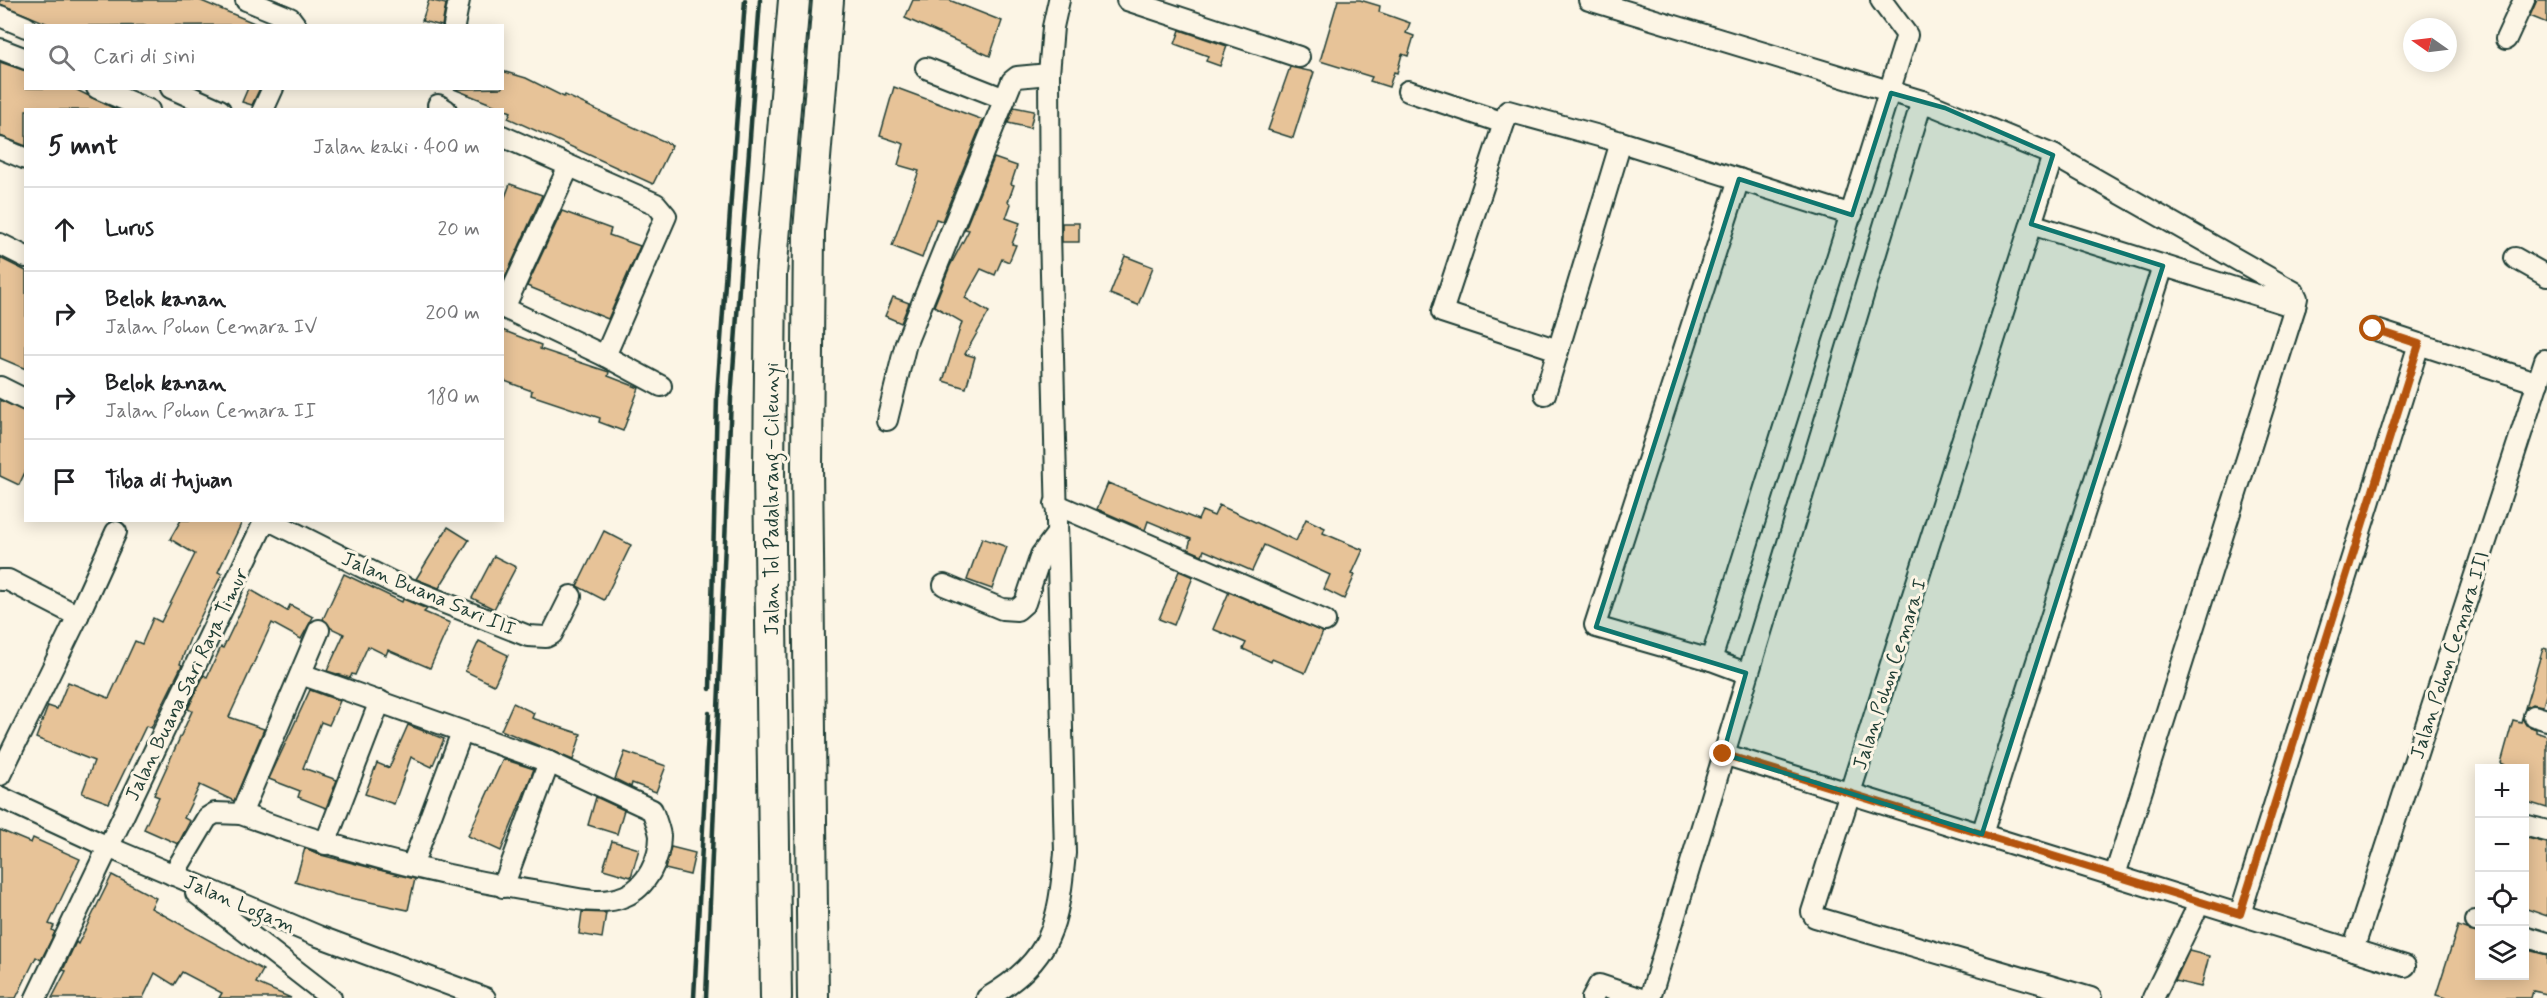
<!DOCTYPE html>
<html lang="id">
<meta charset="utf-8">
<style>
:root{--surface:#fff;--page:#f6f6f6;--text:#202124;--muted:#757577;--line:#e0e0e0}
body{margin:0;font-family:Mynerve,sans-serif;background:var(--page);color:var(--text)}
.controls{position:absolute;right:18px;bottom:18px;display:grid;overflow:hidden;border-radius:0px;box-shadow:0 3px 15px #0003}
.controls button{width:54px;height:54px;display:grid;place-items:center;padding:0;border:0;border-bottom:2px solid var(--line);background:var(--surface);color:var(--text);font:30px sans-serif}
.compass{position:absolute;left:2403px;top:18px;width:54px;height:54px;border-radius:50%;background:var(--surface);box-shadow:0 3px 15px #0003;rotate:284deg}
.stop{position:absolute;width:18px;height:18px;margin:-14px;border:4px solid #b45309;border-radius:50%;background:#fff}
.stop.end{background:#b45309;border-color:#fff;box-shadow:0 2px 6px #0008}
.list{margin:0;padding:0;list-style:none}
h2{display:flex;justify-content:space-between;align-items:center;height:78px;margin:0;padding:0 24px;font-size:26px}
h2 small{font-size:20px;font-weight:400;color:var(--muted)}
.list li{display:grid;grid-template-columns:39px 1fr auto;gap:18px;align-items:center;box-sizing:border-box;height:84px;padding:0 24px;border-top:2px solid var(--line)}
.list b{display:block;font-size:22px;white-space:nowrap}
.list p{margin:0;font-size:20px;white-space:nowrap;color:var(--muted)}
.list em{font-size:20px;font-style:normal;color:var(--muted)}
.icon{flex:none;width:33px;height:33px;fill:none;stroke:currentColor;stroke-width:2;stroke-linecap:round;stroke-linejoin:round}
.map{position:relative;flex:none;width:2547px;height:998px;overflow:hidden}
.search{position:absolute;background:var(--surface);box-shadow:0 3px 15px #0003;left:24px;top:24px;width:480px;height:66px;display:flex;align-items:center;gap:15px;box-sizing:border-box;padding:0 21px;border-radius:0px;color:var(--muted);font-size:22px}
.panel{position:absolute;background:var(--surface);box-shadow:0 3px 15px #0003;left:24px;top:108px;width:480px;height:414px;border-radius:0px}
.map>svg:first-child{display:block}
.building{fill:#e7c398;stroke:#1f3d34;stroke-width:1.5}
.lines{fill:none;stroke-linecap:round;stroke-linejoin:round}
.minor-casing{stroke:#1f3d34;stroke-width:24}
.highway-casing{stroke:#1f3d34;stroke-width:34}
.minor{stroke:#fcf5e5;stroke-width:20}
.highway{stroke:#fcf5e5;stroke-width:30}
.rail{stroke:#1f3d34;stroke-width:4.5}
.route{stroke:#b45309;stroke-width:8}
.marked{fill:#0f766e;fill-opacity:0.2;stroke:#0f766e;stroke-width:4.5;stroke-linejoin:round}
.labels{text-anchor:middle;stroke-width:6;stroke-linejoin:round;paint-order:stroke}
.street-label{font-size:20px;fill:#1f3d34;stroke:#fcf5e5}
</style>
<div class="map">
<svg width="2547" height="998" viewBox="0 0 2547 998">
<rect width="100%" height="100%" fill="#fcf5e5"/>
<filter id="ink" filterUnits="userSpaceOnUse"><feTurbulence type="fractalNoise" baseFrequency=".0167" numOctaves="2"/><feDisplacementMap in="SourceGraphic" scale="12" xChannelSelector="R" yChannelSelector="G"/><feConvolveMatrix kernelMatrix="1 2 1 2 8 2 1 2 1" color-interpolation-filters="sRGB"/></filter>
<g filter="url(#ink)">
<g class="building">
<polygon points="0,0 199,0 259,25 53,26 0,4"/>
<polygon points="429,0 446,4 442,26 422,21"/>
<polygon points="913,0 949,0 1002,21 990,56 905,18"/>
<polygon points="1338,0 1360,0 1380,6 1379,12 1410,23 1406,33 1414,36 1408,56 1402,54 1397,73 1394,72 1389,87 1370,81 1372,77 1320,61"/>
<polygon points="2537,0 2547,0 2547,23 2530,16"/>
<polygon points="1180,30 1227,46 1220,66 1206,61 1208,56 1175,44"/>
<polygon points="0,62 26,71 26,88 73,88 117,110 26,110 26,146 0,136"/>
<polygon points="1290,67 1314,72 1293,138 1268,130"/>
<polygon points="502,71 526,78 564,97 565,95 672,145 653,184 508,118 511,112 454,89 502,88"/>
<polygon points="894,87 983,120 942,221 936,219 922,258 892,246 919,171 898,165 904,144 880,136"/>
<polygon points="248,88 260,88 252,105 242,102"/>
<polygon points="1014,107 1034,111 1030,128 1008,123"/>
<polygon points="994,158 1017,166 1011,184 1014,185 1008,202 1011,204 1006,218 1020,223 1012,244 1016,245 1009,262 1002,259 995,275 981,269 965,298 989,312 965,354 975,357 966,388 943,381 962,322 934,306 950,266 969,230 965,229"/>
<polygon points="510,184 542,195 505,278 502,277 502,205"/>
<polygon points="562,211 611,229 609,235 640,246 608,319 527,286"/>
<rect x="1062" y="223" width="17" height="19"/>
<polygon points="1125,256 1153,267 1138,305 1110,294"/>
<polygon points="0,258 26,271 26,369 0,358"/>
<polygon points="893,297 909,303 901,323 885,316"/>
<polygon points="502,330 541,345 540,349 609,372 608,376 639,388 623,431 599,422 600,418 531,395 532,391 502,380"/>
<polygon points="0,400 26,412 26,470 19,485 0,476"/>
<polygon points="1108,483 1198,520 1202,511 1214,516 1219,505 1296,541 1306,519 1325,528 1323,533 1363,550 1352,574 1355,575 1344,599 1324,589 1330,575 1264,545 1252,571 1204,550 1202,555 1188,549 1191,539 1148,521 1145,530 1097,509"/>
<polygon points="181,520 243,520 218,572 222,574 191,636 180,664 182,665 151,728 146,726 109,803 82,793 94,761 36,738 48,706 57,709 68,682 109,698 135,641 142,644 153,618 161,622 195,554 170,539"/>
<polygon points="448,527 469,540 439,588 416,579"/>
<polygon points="604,531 631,545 604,600 577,586"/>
<polygon points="982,538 1007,547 992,589 967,580"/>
<polygon points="494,556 516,567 494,609 472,598"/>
<polygon points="1179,571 1193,577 1174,625 1159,619"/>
<polygon points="344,574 402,602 403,599 427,609 424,612 450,623 430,668 388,650 386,655 368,646 355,675 352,674 350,678 327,671 344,634 331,628 323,619"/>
<polygon points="251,590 287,611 290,605 313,617 301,639 272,623 229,717 264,729 234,801 200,785 184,818 190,821 178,844 144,829 159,797 154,795 192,711 188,709 204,675 207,677 221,647 223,648"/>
<polygon points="1229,592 1323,632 1305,673 1272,659 1271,662 1243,649 1246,643 1213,629"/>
<polygon points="479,641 508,655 494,685 465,671"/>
<polygon points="2543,648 2547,649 2547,692 2543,706 2532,704 2525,708"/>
<polygon points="310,690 340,701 329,725 321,722 303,768 337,780 326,808 298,797 300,791 269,779"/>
<polygon points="513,703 534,713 532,718 581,734 573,760 501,730"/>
<polygon points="2522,718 2526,725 2536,729 2536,732 2547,736 2547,808 2524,801 2524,768 2504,768 2505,765 2501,763 2513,720 2521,722"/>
<polygon points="408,725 444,739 432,767 411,757 394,804 365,794 377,763 389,768"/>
<polygon points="625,752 666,766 656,792 632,783 631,787 615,779"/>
<polygon points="503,759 534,769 501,851 468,836"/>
<polygon points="596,797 624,810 617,834 588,825"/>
<polygon points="0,830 31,843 33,838 80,859 49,924 54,926 52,930 55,932 41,960 36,957 16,998 0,998"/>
<polygon points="2527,838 2547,843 2547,916 2524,908 2524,847"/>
<polygon points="612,841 639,849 631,877 603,869"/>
<polygon points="671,847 695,853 690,875 665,869"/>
<polygon points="305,848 321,855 415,879 408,910 336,895 295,882"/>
<polygon points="112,875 156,898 151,908 263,970 256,983 291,998 219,998 222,993 182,972 174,985 155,973 143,998 52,998 66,971 63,970 76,942 78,944"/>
<polygon points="582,912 606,913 602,938 579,934"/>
<polygon points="2458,926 2480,934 2480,975 2524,975 2524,949 2547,955 2547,994 2533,991 2531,998 2447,998 2436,995"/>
<polygon points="2189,951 2209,956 2201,987 2175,981"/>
</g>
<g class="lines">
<g class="minor-casing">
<g id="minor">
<polyline points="246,0 290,18 296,26"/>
<polyline points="1127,0 1299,57"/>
<polyline points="1589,0 1922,101"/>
<polyline points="0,16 26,27"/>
<polyline points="454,26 459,0"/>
<polyline points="2506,39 2524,0"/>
<polyline points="0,49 26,59"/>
<polyline points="926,68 1005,99"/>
<polyline points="97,88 149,110"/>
<polyline points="171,88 220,110"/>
<polyline points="1408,91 1504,123"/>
<polyline points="438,105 446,110"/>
<polyline points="263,110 273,88"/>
<polyline points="502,136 656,204 666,216 605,356 502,307"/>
<polyline points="0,148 26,159"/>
<polyline points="2053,155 1812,912 1815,917 2091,998"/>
<polyline points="1739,179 1595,625 1596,627 1711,660 1746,673"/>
<polyline points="0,244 26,257"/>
<polyline points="2515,258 2547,276"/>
<polyline points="504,308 569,166"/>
<polyline points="2373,329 2538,383"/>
<polyline points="1558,350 1442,312 1508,111 1621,142 1852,215"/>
<polyline points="605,356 661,386"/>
<polyline points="0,387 26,400"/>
<polyline points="1545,394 1621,142"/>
<polyline points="887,420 906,343 1012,81 1017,77 1049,74"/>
<polyline points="1055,504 1325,621"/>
<polyline points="269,520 392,582 528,636 546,637 552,634 571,596"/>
<polyline points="0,580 8,580 78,616"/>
<polyline points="944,585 1002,609 1017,610 1025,603 1041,555 1056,535"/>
<polyline points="1711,660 1907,35 1881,0"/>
<polyline points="2534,716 2547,720"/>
<polyline points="1723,754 2405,966"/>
<polyline points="0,775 78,616 116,532"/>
<polyline points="0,797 108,847 318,936 485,998"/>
<path d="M241,814C339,850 441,877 545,893C571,897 600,907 625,896C647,887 660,859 660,836C659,828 655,818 652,810L549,762L301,674"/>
<polyline points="2524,825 2547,831"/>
<polyline points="1982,834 2163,266"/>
<polyline points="325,844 380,701"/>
<polyline points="412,866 462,732"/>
<polyline points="173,875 207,818 215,813 241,814 319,630"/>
<polyline points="2115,875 2295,307"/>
<polyline points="503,887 549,762"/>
<polyline points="196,893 331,998"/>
<polyline points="2240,914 2419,344"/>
<polyline points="2475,921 2480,922"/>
<polyline points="2524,936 2547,943"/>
<polyline points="2353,950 2545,360"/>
<polyline points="36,998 265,520"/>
<path d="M987,998C1053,959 1058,925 1065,853L1050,232L1049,74L1053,27L1059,0"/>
<polyline points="1592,998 1599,985 1638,998"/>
<polyline points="1650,998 1922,101 2053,155 2294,292 2297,298 2295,307 2031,224"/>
<polyline points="2153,998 2200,902"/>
</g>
</g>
<g class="highway-casing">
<g id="highway">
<polyline points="776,998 769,470 771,275 794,0"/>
<polyline points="813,998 807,466 809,231 828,0"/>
</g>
</g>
<use href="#minor" class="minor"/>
<use href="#highway" class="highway"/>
<g class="rail">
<polyline points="710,689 717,396 745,0"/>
<polyline points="694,998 709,713"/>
<polyline points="706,998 731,398 760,0"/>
</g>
</g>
</g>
<g class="lines" filter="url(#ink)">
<polyline class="route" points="1723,754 2240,914 2419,344 2373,329"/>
</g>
<path class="marked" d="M1891,93L1945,108L2053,155L2031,224L2163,266L1982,834L1723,754L1746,673L1596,627L1739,179L1852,215Z"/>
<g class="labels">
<g class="street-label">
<text transform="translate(771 499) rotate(-90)" y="7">Jalan Tol Padalarang–Cileunyi</text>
<text transform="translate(429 593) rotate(23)" y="7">Jalan Buana Sari III</text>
<text transform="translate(2449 655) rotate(-72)" y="7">Jalan Pohon Cemara III</text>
<text transform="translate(1889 674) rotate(-72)" y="7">Jalan Pohon Cemara I</text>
<text transform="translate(186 684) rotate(-64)" y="7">Jalan Buana Sari Raya Timur</text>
<text transform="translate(240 903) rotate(23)" y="7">Jalan Logam</text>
</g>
</g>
</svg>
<div class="controls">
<button>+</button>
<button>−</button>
<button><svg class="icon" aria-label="locate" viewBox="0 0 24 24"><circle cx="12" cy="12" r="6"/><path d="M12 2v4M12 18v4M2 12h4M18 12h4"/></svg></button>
<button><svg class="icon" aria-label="layers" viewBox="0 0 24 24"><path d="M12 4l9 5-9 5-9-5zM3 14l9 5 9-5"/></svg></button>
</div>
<svg class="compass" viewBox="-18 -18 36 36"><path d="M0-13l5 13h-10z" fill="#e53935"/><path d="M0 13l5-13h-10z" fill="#757577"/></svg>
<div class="stop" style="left:2373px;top:329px"></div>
<div class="stop end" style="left:1723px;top:754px"></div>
<div class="search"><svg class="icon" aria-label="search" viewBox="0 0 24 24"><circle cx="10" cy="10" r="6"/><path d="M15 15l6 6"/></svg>Cari di sini</div>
<section class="panel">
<h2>5 mnt<small>Jalan kaki · 400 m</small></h2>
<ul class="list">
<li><svg class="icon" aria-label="ahead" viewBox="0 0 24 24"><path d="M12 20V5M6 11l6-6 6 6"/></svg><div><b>Lurus</b></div><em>20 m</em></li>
<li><svg class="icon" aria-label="right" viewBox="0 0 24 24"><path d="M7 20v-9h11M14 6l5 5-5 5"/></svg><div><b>Belok kanan</b><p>Jalan Pohon Cemara IV</p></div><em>200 m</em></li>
<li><svg class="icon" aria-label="right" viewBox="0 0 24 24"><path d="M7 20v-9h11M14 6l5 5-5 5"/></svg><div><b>Belok kanan</b><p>Jalan Pohon Cemara II</p></div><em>180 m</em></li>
<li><svg class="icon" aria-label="arrive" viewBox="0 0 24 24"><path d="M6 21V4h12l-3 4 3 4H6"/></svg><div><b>Tiba di tujuan</b></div></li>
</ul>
</section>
</div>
